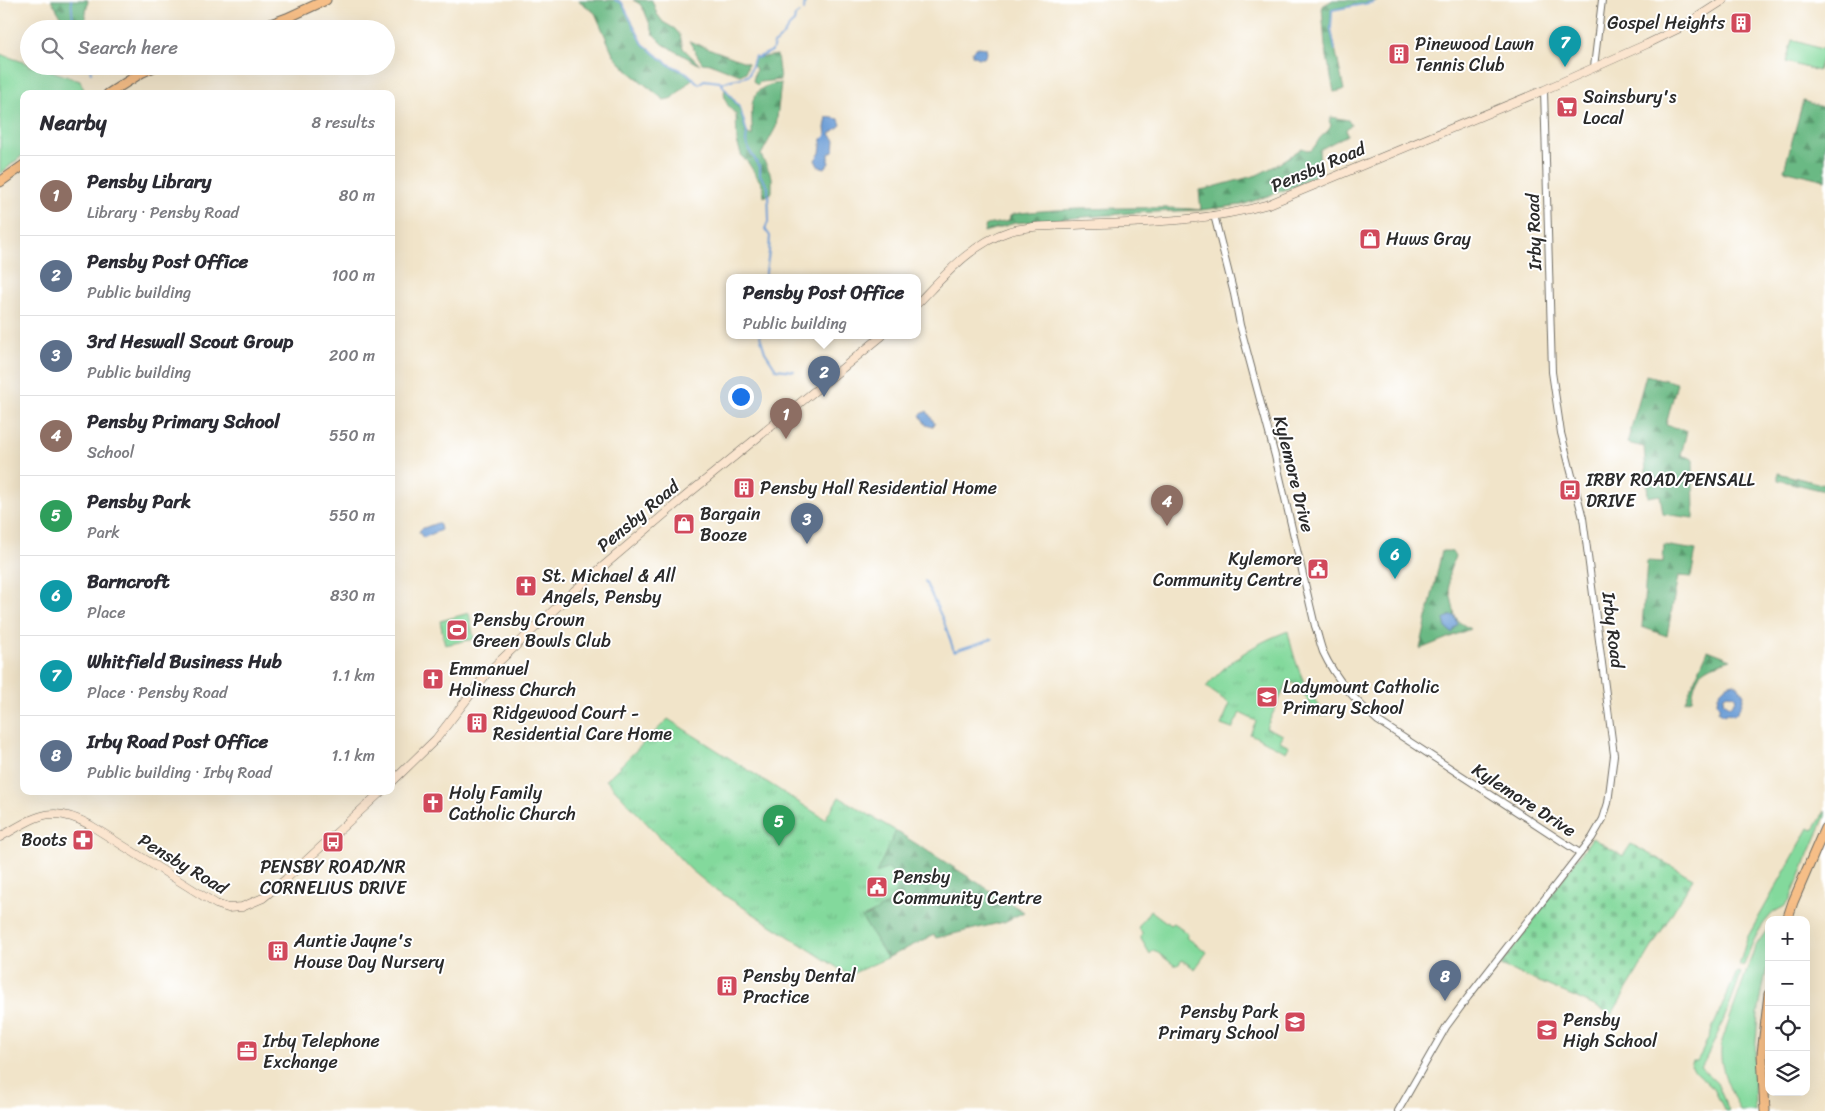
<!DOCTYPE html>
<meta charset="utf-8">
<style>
:root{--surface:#fff;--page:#f7f7f7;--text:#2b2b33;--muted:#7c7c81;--line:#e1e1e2;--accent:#d1495b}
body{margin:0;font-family:Sriracha,sans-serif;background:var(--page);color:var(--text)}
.controls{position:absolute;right:15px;bottom:15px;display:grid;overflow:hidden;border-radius:10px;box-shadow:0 5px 20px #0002}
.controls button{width:45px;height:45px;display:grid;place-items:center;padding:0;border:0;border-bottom:1px solid var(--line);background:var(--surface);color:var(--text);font:25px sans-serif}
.you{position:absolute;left:740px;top:396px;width:18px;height:18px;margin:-12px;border:4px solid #fff;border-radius:50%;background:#1a73e8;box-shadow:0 0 0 8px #1a73e833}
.badge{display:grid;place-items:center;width:32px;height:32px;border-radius:50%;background:var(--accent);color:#fff;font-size:16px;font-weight:700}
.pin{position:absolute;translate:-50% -41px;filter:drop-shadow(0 1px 2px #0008)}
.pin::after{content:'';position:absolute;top:26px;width:18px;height:15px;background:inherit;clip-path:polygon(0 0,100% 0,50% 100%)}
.popup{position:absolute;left:726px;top:274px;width:195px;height:65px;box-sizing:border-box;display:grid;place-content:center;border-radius:10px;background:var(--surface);filter:drop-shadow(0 1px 4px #0005);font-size:16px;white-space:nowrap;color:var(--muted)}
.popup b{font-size:19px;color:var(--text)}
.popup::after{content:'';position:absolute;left:50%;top:100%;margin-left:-10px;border:10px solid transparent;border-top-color:var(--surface)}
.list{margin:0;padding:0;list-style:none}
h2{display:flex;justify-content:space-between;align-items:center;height:65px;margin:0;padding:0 20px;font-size:21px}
h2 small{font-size:16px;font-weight:400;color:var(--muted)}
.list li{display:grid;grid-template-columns:32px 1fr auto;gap:15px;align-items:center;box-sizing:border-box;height:80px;padding:0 20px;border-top:1px solid var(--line)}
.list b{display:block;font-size:19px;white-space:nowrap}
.list p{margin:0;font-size:16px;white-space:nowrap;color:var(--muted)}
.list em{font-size:16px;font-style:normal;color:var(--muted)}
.icon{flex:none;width:28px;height:28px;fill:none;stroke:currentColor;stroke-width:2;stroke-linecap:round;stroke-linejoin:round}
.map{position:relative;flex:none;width:1825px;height:1111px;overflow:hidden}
.search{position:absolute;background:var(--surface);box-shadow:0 5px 20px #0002;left:20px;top:20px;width:375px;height:55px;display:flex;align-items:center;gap:12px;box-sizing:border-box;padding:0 18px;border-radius:28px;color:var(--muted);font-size:19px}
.panel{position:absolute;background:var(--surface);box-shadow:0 5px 20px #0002;left:20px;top:90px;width:375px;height:705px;border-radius:10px}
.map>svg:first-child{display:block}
.green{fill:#83d99c;stroke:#578264}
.forest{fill:url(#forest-firs);stroke:#4a7258}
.cemetery{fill:url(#cemetery-stones);stroke:#578264}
.park{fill:url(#park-tufts);stroke:#578264}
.water{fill:#6b9cd5;stroke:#4b6480;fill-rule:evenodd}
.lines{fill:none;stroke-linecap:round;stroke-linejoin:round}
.stream{stroke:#6b9cd5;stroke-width:2}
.tertiary-casing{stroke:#706c62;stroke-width:8}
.secondary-casing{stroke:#706c62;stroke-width:9}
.primary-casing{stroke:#706c62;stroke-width:11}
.tertiary{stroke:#fff;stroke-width:6}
.secondary{stroke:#fbe5cf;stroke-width:8}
.primary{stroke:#f6be87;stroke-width:9}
.labels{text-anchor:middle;stroke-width:4;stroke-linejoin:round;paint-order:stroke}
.poi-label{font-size:18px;fill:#2b2b2b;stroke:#fff;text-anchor:start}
.street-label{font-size:18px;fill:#2b2b2b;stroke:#fff}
</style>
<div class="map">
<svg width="1825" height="1111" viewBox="0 0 1825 1111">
<defs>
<pattern id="forest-firs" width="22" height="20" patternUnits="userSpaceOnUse" patternTransform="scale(1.25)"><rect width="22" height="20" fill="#6ab984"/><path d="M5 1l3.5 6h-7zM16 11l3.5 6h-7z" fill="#57976c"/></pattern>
<pattern id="cemetery-stones" width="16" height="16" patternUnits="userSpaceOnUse" patternTransform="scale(1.25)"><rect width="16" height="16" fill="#83d99c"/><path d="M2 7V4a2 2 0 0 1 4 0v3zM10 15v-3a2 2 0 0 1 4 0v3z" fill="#71ba87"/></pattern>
<pattern id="park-tufts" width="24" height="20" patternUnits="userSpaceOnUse" patternTransform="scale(1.25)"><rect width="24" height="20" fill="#83d99c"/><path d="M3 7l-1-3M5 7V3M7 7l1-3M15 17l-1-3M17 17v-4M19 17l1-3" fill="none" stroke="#71ba87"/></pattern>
</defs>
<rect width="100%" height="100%" fill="#fff"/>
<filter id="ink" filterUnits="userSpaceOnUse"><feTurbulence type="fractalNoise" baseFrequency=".02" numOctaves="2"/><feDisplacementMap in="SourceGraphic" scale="10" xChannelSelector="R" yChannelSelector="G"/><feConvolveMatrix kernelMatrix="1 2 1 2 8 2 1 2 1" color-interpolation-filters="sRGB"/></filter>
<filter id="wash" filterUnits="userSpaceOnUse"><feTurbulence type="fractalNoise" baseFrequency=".0096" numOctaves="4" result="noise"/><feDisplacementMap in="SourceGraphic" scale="20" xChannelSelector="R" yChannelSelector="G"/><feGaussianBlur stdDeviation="1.12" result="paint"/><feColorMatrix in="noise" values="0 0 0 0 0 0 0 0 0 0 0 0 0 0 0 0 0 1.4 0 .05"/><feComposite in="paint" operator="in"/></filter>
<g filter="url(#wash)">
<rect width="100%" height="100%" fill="#f1e4c9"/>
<g class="green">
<polygon points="1792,40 1825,50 1818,71 1786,62"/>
<polygon points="0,54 29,64 29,66 37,66 80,81 86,94 24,94 24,154 0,174"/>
<polygon points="469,613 474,639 445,645 440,621"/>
<path d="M1825,811V816L1789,902C1783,909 1776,909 1770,916C1757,930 1750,948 1744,965L1739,966L1747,938L1809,828L1814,830Z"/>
<polygon points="1150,910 1170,925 1173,923 1188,934 1186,937 1207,952 1195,969 1182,960 1178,965 1174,965 1154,950 1150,954 1141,939 1142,932 1138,928"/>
<path d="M1769,927V955L1758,1014L1754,1069L1755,1111H1740C1730,1088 1717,1067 1722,1041L1755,947Z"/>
<path d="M1737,972L1741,973C1730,1006 1717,1038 1701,1068L1717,1083L1729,1111H1725L1714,1089L1696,1073L1691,1066L1693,1061H1697L1702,1052Z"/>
</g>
<g class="forest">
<path d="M51,0H88L85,20L88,29C63,29 64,20 51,0Z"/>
<polygon points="578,0 619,0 633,23 643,44 668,64 687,73 693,78 673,98 664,100 627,70 614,56 595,13"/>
<polygon points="633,0 652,0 657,14 663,22 675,29 680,35 683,48 700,65 663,44 654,35 645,12 640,4"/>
<polygon points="1333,0 1380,0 1332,10 1331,29 1344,90 1334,92 1325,46 1322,6"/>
<polygon points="689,41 748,63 746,72 740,75 712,64 702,63"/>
<polygon points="777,55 780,80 760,82 757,85 753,81 756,69 752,64 755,56 757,58"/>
<path d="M781,83L776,127L761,155L772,177V192L764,197L763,186L747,161L742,157L737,142L736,114C728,108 722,98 725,88L740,108L747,133L752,136C753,108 744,87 781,83Z"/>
<polygon points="1803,101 1825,108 1825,180 1784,170"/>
<path d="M1331,117L1348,120L1351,125L1346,129L1347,135L1319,150L1320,163L1315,164L1319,174L1296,186L1242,205L1201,210L1132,213L1015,223L984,232L986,225L1009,221L1010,216L1014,214C1049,209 1084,209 1120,208C1147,208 1174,207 1201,210L1199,190L1206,189L1257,175L1277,165L1302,148L1310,151C1315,147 1316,144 1320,138C1324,133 1329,132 1331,125L1329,121Z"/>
<polygon points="1646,375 1677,383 1666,425 1687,431 1681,455 1693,459 1694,518 1663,514 1660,495 1648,497 1644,447 1627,443"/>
<polygon points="1778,473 1825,485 1825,491 1778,480"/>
<polygon points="1664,545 1696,550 1691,577 1678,576 1667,636 1642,627 1647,561 1663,562"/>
<polygon points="1442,551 1451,551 1455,556 1449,573 1449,586 1455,616 1459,622 1470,629 1420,649"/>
<path d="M1708,650L1731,659C1719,663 1702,667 1697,679C1694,685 1693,693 1692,699L1685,701Z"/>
<polygon points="896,831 1024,912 1004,922 936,938 934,935 887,958 862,918 871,915 875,874"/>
</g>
<polygon class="cemetery" points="1592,838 1623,856 1631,844 1693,878 1612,1014 1575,997 1501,966"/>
<g class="park">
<path d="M1288,631C1294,661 1305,694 1328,715L1320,716V713L1316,708H1313L1302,692L1303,688L1288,681L1266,728L1283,735L1280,741L1289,746L1286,752L1250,734L1256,721L1240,713L1232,729L1221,725L1230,704L1206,687C1230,659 1254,644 1288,631Z"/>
<path d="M668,719L825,819L839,797L896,831L876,873L889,868C891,870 895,875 896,878C901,900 878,911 862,918L887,958L849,975L713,888L690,869L606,780Z"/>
</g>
<g class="water">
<polygon points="978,47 986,48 987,53 984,58 978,58 972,55 972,51"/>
<polygon points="827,117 839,119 841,125 830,134 835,140 834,150 829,154 829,163 825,168 818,166 815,160 820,153 822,139 826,135 825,128"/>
<polygon points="927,411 935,424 932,427 926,425 920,415"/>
<polygon points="437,523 440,525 441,530 423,538 419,532 421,529"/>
<polygon points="1450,616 1455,616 1458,624 1452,633 1446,628 1444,619"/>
<path d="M1734,683L1738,685L1744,695C1742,703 1740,710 1734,715L1727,713L1724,715L1718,711L1720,706L1717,703C1717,692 1723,685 1734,683ZM1727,694L1734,695L1736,699L1732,705L1729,706L1723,701L1724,696Z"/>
</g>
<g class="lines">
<g class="stream">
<path d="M71,0C73,11 71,19 76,29"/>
<polyline points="615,0 622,3 643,44 668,64 687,73 699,84 704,80 720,82 740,108 747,133 746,142 749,150 760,167 760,175 768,187 769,220 765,229 770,236 769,252 765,278"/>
<polyline points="804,10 805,0"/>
<polyline points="1335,50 1331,29 1332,10 1374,2"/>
<polyline points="90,66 91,73"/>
<path d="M722,84C728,78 741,80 749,75L755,56L757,58L772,51L774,44C784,38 785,28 794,22L795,16L799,13"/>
<polyline points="760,336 765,352 776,369 794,371"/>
<polyline points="925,581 944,622 954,651 992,639"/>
</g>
</g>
</g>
<g filter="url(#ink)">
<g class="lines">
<g class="tertiary-casing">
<g id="tertiary">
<polyline points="1594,67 1602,0"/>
<path d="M1214,215L1234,294L1240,325L1275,456L1315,626C1318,634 1320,644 1323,652C1336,680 1356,701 1378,721L1580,853"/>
<polyline points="1398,1111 1446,1027 1468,997 1592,838 1603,819 1608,803 1614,755 1583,518 1561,433 1552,372 1544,90"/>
</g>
</g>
<g class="secondary-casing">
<g id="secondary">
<path d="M918,303C945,275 972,243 1010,231C1018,229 1026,228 1033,227C1112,222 1193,226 1269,204L1544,90L1647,44L1682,27L1724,0"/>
<polyline points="391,783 436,739 488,672 574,591 687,495 882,336"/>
<path d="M0,837C36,817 51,803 90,825L216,904L228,908L242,907L263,898L286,879L382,791"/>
</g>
</g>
<g class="primary-casing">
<g id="primary">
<polyline points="257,29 287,18 326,0"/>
<polyline points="108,94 141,73 156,66"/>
<polyline points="0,182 24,165"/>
<polyline points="1787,920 1793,902 1825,828"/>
<polyline points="1765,1111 1762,1054 1769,994"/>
</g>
</g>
<use href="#tertiary" class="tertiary"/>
<use href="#secondary" class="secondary"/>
<use href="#primary" class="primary"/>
</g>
</g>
<defs>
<g id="building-square" transform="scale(1.125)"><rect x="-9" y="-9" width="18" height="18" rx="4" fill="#d1495b" stroke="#fff"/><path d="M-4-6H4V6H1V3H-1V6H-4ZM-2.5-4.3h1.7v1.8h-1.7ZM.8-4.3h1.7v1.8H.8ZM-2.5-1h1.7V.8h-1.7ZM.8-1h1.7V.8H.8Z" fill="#fff"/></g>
<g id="supermarket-square" transform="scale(1.125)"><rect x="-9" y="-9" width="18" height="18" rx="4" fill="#d1495b" stroke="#fff"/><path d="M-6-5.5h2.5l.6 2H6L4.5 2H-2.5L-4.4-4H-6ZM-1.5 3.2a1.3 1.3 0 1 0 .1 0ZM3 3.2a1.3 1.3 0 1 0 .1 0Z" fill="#fff"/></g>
<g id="shop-square" transform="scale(1.125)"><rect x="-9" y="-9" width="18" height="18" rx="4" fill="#d1495b" stroke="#fff"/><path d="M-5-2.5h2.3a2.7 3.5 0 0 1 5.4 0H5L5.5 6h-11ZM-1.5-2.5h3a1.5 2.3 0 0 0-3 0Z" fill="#fff"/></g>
<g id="bus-square" transform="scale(1.125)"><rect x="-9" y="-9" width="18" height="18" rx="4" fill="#d1495b" stroke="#fff"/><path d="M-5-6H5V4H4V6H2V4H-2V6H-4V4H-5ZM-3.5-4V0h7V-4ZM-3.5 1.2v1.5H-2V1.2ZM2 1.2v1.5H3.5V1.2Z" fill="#fff"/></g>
<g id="civic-square" transform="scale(1.125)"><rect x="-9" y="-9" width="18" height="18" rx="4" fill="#d1495b" stroke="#fff"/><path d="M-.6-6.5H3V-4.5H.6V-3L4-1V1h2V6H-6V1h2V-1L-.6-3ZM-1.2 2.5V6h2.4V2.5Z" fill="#fff"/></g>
<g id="church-square" transform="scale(1.125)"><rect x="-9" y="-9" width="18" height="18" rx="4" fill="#d1495b" stroke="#fff"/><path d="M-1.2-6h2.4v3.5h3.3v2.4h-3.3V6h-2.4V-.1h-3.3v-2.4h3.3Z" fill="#fff"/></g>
<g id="stadium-square" transform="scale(1.125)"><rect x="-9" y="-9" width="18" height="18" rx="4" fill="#d1495b" stroke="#fff"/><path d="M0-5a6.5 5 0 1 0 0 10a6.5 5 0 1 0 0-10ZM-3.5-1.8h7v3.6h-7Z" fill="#fff"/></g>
<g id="school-square" transform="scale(1.125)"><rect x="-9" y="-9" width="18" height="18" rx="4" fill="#d1495b" stroke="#fff"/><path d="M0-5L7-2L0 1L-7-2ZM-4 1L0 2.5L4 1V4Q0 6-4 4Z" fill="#fff"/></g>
<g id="pharmacy-square" transform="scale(1.125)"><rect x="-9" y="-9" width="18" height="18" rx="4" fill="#d1495b" stroke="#fff"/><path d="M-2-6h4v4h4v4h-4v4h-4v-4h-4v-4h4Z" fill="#fff"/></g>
<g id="office-square" transform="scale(1.125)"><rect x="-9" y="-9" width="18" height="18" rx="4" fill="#d1495b" stroke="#fff"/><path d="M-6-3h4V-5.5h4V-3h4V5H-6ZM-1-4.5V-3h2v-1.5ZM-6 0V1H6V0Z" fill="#fff"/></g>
</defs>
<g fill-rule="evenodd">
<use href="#building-square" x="1741" y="23"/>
<use href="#building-square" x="1399" y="54"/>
<use href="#supermarket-square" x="1567" y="107"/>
<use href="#shop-square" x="1370" y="239"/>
<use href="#building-square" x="744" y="488"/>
<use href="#bus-square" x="1570" y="490"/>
<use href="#shop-square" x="684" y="524"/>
<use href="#civic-square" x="1318" y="569"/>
<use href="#church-square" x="526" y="586"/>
<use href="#stadium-square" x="457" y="630"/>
<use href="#church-square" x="433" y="679"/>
<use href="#school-square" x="1267" y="697"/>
<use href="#building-square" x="477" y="723"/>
<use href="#church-square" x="433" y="803"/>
<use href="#pharmacy-square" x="83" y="840"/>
<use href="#bus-square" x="333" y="842"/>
<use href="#civic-square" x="877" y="887"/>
<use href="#building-square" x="278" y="951"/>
<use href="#building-square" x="727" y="986"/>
<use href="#school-square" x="1295" y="1022"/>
<use href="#school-square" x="1547" y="1030"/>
<use href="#office-square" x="247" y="1051"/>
</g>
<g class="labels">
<g class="poi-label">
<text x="1725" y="29" text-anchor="end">Gospel Heights</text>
<text x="1415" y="50">Pinewood Lawn<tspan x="1415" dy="21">Tennis Club</tspan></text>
<text x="1583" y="103">Sainsbury's<tspan x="1583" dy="21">Local</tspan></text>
<text x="1386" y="245">Huws Gray</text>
<text x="1586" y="486">IRBY ROAD/PENSALL<tspan x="1586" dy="21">DRIVE</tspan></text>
<text x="760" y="494">Pensby Hall Residential Home</text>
<text x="700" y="520">Bargain<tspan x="700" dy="21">Booze</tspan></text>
<text x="1302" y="565" text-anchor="end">Kylemore<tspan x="1302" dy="21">Community Centre</tspan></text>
<text x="542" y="582">St. Michael &amp; All<tspan x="542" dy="21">Angels, Pensby</tspan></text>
<text x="473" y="626">Pensby Crown<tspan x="473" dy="21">Green Bowls Club</tspan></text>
<text x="449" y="675">Emmanuel<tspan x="449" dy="21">Holiness Church</tspan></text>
<text x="1283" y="693">Ladymount Catholic<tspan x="1283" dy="21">Primary School</tspan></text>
<text x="493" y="719">Ridgewood Court -<tspan x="493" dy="21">Residential Care Home</tspan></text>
<text x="449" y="799">Holy Family<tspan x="449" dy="21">Catholic Church</tspan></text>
<text x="67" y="846" text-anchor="end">Boots</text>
<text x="333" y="873" text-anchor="middle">PENSBY ROAD/NR<tspan x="333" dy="21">CORNELIUS DRIVE</tspan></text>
<text x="893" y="883">Pensby<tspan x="893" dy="21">Community Centre</tspan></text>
<text x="294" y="947">Auntie Jayne's<tspan x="294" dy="21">House Day Nursery</tspan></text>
<text x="743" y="982">Pensby Dental<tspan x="743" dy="21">Practice</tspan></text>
<text x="1279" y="1018" text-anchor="end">Pensby Park<tspan x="1279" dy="21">Primary School</tspan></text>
<text x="1563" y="1026">Pensby<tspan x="1563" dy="21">High School</tspan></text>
<text x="263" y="1047">Irby Telephone<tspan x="263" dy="21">Exchange</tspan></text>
</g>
<g class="street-label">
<text transform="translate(1318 167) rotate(-23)" y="6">Pensby Road</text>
<text transform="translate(1534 232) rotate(-92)" y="6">Irby Road</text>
<text transform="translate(1294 474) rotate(76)" y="6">Kylemore Drive</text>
<text transform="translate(638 516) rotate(-40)" y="6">Pensby Road</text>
<text transform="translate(1613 630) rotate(83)" y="6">Irby Road</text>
<text transform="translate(1524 800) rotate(33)" y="6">Kylemore Drive</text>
<text transform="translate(183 864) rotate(31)" y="6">Pensby Road</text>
</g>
</g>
</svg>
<div class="controls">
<button>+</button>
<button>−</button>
<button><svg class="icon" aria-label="locate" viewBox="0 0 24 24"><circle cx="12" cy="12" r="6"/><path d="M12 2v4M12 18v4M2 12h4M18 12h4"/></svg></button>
<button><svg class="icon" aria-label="layers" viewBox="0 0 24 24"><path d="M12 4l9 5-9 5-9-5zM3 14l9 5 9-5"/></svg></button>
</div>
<div class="you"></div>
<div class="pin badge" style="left:786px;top:439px;background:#8d6e63">1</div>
<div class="pin badge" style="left:824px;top:397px;background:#5c6f8a">2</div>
<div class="popup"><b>Pensby Post Office</b>Public building</div>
<div class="pin badge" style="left:807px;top:544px;background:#5c6f8a">3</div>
<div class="pin badge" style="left:1167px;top:526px;background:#8d6e63">4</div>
<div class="pin badge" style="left:779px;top:846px;background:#2e9e5b">5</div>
<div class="pin badge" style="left:1395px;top:579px;background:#0f9aa8">6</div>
<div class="pin badge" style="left:1565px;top:67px;background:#0f9aa8">7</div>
<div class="pin badge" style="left:1445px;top:1001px;background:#5c6f8a">8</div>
<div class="search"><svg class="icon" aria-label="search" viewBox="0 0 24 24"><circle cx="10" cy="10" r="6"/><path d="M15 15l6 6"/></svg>Search here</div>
<section class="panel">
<h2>Nearby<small>8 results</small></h2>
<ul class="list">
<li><span class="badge" style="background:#8d6e63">1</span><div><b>Pensby Library</b><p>Library · Pensby Road</p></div><em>80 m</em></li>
<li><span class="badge" style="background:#5c6f8a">2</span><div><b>Pensby Post Office</b><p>Public building</p></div><em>100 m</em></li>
<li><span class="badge" style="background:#5c6f8a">3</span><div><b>3rd Heswall Scout Group</b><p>Public building</p></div><em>200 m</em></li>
<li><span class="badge" style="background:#8d6e63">4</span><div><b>Pensby Primary School</b><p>School</p></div><em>550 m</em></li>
<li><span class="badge" style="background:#2e9e5b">5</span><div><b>Pensby Park</b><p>Park</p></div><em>550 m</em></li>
<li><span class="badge" style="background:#0f9aa8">6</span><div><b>Barncroft</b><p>Place</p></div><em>830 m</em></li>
<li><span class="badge" style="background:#0f9aa8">7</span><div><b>Whitfield Business Hub</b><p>Place · Pensby Road</p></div><em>1.1 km</em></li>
<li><span class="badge" style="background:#5c6f8a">8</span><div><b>Irby Road Post Office</b><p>Public building · Irby Road</p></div><em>1.1 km</em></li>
</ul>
</section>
</div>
